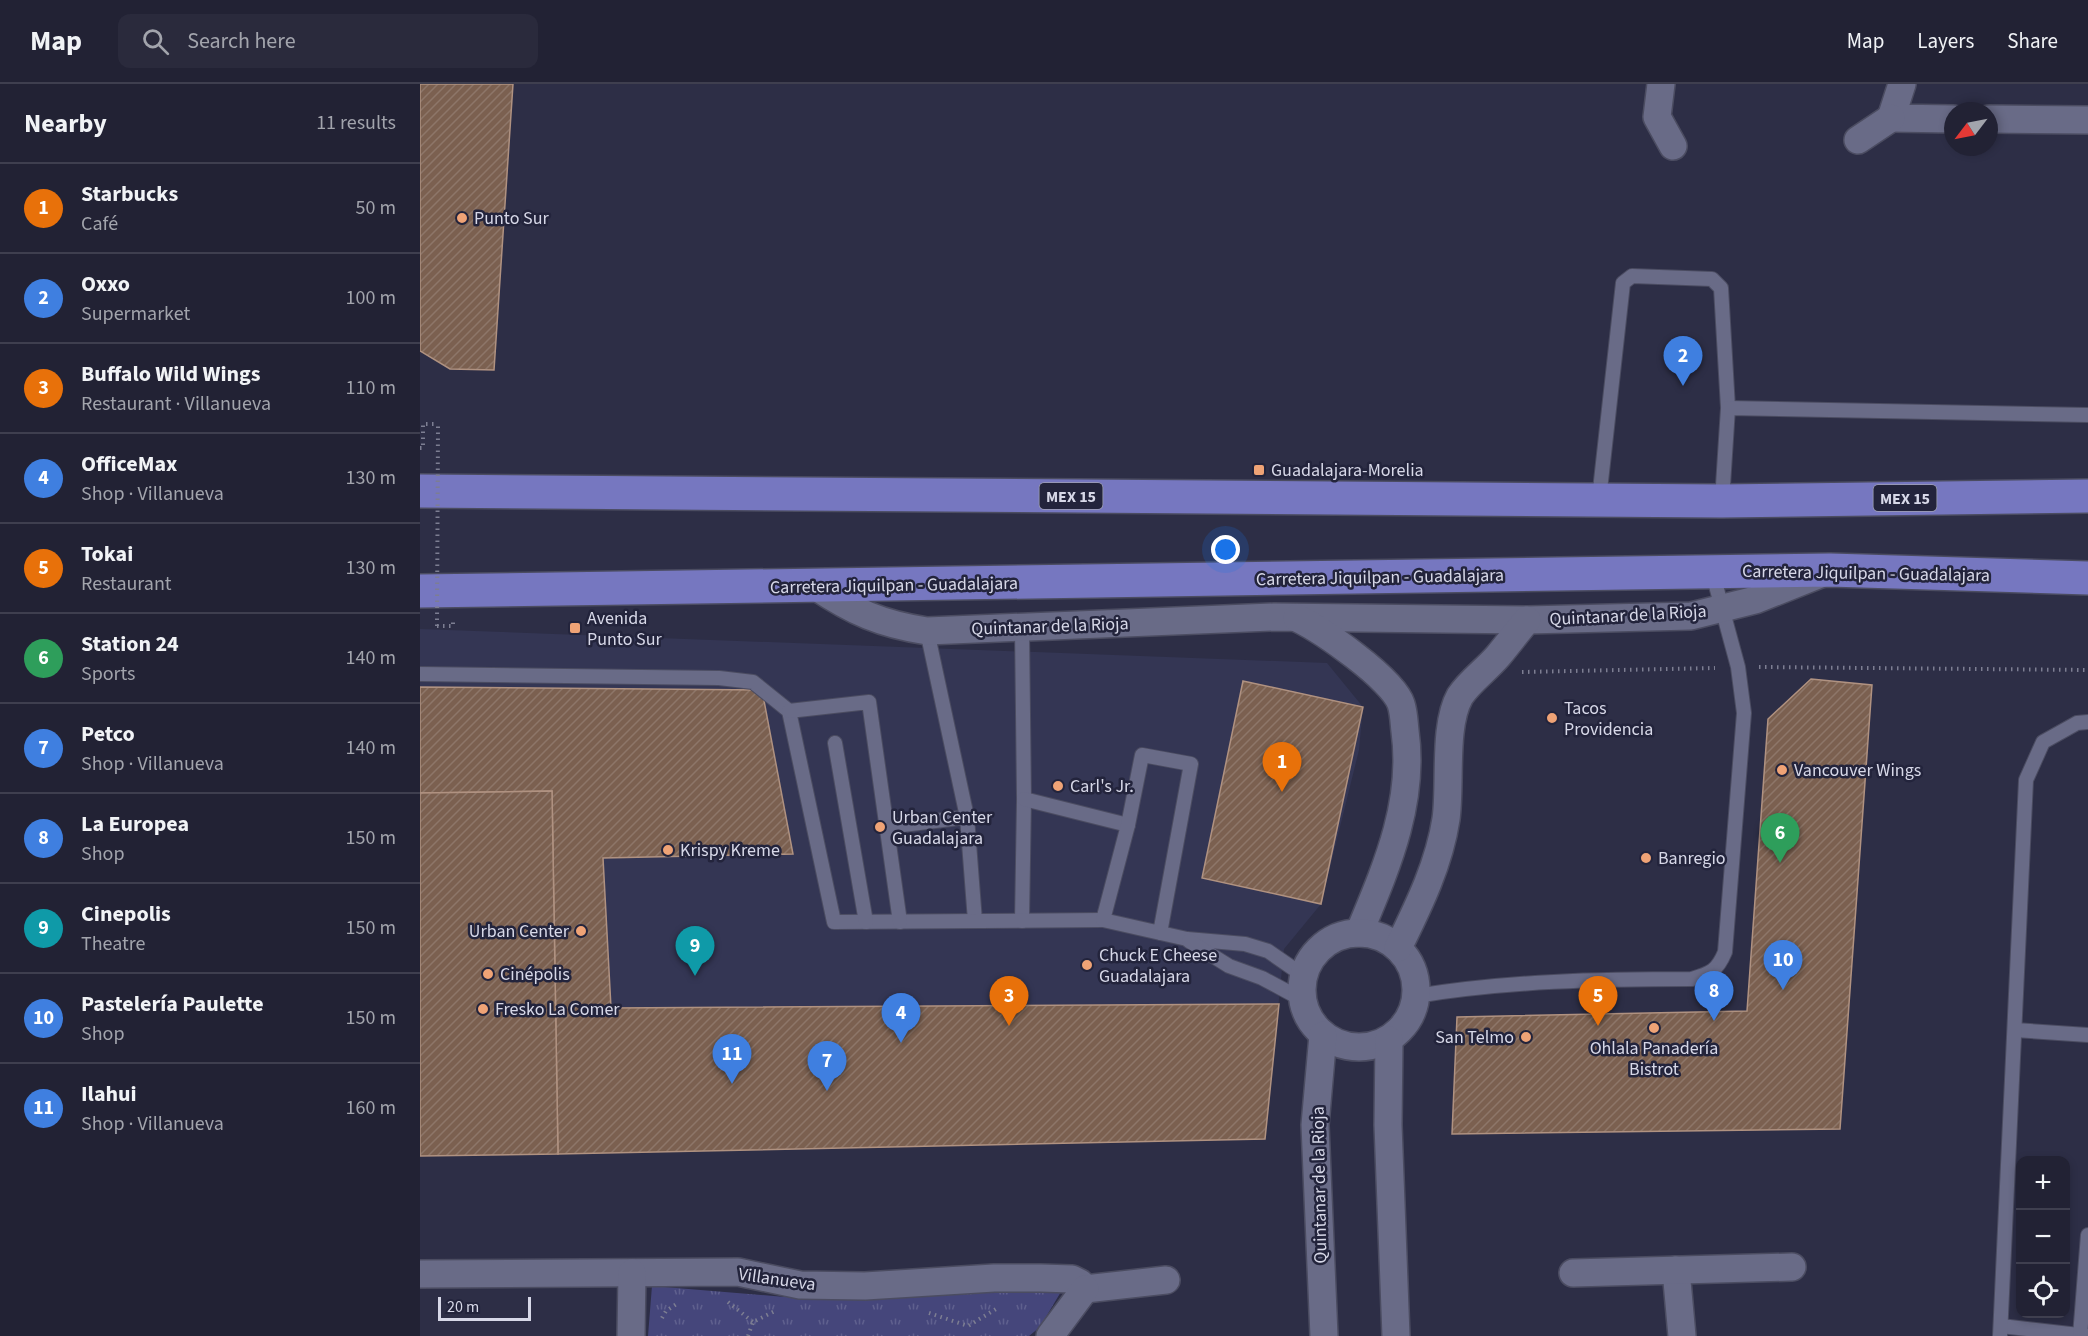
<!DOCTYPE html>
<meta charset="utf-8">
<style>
:root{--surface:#222234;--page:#2a2a3c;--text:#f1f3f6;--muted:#a2a4ac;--line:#3f3f4f;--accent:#efa376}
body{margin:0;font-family:"Source Sans 3",sans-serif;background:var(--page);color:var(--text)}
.controls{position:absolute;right:18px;bottom:18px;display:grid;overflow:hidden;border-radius:12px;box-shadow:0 3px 9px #0003}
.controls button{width:54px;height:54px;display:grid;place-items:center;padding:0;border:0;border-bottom:2px solid var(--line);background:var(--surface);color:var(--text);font:30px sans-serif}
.compass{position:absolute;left:1524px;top:18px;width:54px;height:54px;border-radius:50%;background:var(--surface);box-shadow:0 3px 9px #0003;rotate:238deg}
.scale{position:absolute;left:18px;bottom:15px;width:93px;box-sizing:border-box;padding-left:6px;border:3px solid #d7d8e8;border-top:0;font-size:16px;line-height:21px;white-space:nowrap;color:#d7d8e8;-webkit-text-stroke:4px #23243c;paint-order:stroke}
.you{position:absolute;left:806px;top:466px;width:21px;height:21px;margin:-15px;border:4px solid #fff;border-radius:50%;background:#1a73e8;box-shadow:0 0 0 9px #1a73e833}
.badge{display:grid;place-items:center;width:39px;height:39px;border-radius:50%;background:var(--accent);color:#fff;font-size:20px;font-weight:700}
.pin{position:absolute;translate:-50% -50px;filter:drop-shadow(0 2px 3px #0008)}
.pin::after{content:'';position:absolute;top:32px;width:21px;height:18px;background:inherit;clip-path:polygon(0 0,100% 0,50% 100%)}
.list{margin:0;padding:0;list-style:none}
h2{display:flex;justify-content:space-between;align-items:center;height:78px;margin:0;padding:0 24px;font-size:26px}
h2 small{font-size:20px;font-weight:400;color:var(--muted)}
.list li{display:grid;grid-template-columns:39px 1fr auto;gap:18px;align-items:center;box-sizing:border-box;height:90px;padding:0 24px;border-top:2px solid var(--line)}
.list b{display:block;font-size:22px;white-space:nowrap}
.list p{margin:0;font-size:20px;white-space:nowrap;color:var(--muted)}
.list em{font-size:20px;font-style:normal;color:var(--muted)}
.icon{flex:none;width:33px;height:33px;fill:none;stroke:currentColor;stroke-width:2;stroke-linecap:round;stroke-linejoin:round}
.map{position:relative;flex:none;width:1668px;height:1252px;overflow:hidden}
header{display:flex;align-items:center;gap:36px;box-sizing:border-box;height:84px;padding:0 30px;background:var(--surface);border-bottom:2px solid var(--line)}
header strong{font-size:28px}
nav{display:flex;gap:33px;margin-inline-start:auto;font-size:21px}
.search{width:420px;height:54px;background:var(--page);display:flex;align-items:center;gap:15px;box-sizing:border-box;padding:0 21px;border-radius:12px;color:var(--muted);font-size:22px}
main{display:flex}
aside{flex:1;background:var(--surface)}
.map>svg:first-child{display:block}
.built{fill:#343654}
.grass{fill:url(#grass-tufts)}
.building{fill:url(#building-hatch);stroke:#b09281;stroke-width:1.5}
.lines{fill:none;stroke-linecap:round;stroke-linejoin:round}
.service-casing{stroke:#4b4c61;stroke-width:16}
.minor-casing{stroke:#4b4c61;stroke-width:30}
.trunk-casing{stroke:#4b4c61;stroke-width:36}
.path{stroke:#7d7e92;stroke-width:4;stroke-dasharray:1.5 4.5;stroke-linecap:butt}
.service{stroke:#696b87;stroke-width:14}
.minor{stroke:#696b87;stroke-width:27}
.trunk{stroke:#7677c0;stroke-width:33}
.path-bridge{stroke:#7d7e92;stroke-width:4;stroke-dasharray:1.5 4.5;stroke-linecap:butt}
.poi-dot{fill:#efa376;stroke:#23243c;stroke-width:2}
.labels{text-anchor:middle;stroke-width:5;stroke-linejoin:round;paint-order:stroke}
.shield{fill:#23243c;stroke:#a1a2b4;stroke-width:1.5}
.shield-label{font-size:16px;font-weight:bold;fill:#d7d8e8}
.poi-label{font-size:18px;fill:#d7d8e8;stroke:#23243c;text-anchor:start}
.street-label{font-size:18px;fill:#d7d8e8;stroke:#23243c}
</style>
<header>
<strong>Map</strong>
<div class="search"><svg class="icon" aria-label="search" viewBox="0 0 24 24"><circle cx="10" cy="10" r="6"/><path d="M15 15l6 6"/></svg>Search here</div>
<nav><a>Map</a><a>Layers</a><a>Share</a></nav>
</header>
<main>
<aside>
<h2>Nearby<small>11 results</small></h2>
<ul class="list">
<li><span class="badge" style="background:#e8710a">1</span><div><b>Starbucks</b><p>Café</p></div><em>50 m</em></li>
<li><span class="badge" style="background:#3f7fe0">2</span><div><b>Oxxo</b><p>Supermarket</p></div><em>100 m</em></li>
<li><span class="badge" style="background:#e8710a">3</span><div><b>Buffalo Wild Wings</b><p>Restaurant · Villanueva</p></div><em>110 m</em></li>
<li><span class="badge" style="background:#3f7fe0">4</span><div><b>OfficeMax</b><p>Shop · Villanueva</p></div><em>130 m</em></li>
<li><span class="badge" style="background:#e8710a">5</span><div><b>Tokai</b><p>Restaurant</p></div><em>130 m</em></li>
<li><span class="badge" style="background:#2e9e5b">6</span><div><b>Station 24</b><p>Sports</p></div><em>140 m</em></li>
<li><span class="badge" style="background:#3f7fe0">7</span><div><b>Petco</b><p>Shop · Villanueva</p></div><em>140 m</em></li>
<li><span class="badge" style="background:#3f7fe0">8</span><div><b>La Europea</b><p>Shop</p></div><em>150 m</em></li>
<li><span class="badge" style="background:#0f9aa8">9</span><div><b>Cinepolis</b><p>Theatre</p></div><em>150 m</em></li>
<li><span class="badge" style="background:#3f7fe0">10</span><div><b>Pastelería Paulette</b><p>Shop</p></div><em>150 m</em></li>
<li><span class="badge" style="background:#3f7fe0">11</span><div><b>Ilahui</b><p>Shop · Villanueva</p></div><em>160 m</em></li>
</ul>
</aside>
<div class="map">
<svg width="1668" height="1252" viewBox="0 0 1668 1252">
<defs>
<pattern id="grass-tufts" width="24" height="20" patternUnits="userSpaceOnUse" patternTransform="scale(1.5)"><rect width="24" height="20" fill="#45467b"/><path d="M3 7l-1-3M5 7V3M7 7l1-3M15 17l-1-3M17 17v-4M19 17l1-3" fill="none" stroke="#5f608e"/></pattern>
<pattern id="building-hatch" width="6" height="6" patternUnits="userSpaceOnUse" patternTransform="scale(1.5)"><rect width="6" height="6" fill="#7b6050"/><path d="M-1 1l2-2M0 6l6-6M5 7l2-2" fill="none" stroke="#8d7669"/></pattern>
</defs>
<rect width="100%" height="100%" fill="#2d2e46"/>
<polygon class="built" points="0,545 907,579 943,623 939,666 901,820 864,865 845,1055 0,1072"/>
<polygon class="grass" points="232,1202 365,1213 421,1214 500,1209 642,1206 620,1243 609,1252 228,1252"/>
<g class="building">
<polygon points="0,0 93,0 74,286 30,285 0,267"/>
<polygon points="1391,595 1452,601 1420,1045 1032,1050 1037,933 1327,927 1348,635"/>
<polygon points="823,597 943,623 901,820 782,794"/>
<polygon points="0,603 342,606 373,770 183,774 191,924 859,920 845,1055 138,1070 132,707 0,709"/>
<polygon points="132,707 138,1070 0,1072 0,709"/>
</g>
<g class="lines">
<g class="service-casing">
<g id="service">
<polyline points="1179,415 1203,199 1212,192 1292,195 1301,204 1308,324"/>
<polyline points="1302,417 1308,324 1668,331"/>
<polyline points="602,544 604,715 602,837"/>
<polyline points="507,547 547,733 555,837"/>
<polyline points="0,590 299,594 333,598 369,627 414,838 683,836"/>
<polyline points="369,627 449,618 480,838"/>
<polyline points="415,659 446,838"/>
<polyline points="604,715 708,741"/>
<polyline points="467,743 547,733"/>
<polyline points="740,849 771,680 722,671 708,741 683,836 767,855 825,860 848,867 884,892"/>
<polyline points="769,857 809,882 842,894 883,916"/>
<path d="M996,912C1087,897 1180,895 1272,895C1291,889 1297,887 1305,868L1324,629L1318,583L1292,487"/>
<polyline points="1595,946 1668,951"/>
<polyline points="1581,1242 1668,1252"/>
<polyline points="1580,1252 1606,696 1623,658 1657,639 1668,638"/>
<polyline points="1660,1252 1668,1151"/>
</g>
</g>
<g class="minor-casing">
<g id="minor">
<polyline points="1241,0 1237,33 1253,62"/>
<polyline points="1482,0 1471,34 1533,35"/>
<polyline points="1569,35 1668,36"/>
<polyline points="1438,56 1471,34"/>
<path d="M395,502C434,528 461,540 507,547L854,533L1107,536L1271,532L1335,516L1403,489"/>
<path d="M877,534C902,546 973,595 981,620C984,629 984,639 985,647C995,719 966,784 939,849"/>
<circle cx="939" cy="906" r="57"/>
<path d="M978,864C998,823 1019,781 1026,735C1031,700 1023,642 1040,612C1050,597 1066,586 1078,572C1088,560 1097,548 1107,536"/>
<polyline points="903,951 895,1041 904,1252"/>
<polyline points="969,956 968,1041 976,1252"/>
<polyline points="1256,1186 1262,1252"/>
<polyline points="1153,1189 1372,1183"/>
<polyline points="0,1190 318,1188 380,1201 445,1202 574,1194 621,1194 652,1195 660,1199 665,1205"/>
<polyline points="665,1205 746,1196"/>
<polyline points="211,1252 212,1189"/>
<polyline points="630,1252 665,1205"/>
</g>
</g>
<g class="trunk-casing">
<g id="trunk">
<polyline points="0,407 1302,417 1668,412"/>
<polyline points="0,507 1410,486 1668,494"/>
</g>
</g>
<g class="path">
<polyline points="0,364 3,364 3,340 18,340"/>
<polyline points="17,542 33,542 33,537"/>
<polyline points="1339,583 1668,586"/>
<polyline points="1102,588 1295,584"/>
<polyline points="308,1218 333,1238"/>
<polyline points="509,1229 548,1242 576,1225"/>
<polyline points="242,1234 246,1227 258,1219"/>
<polyline points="328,1252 333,1238 357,1226"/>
</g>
<use href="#service" class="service"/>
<use href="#minor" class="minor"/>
<use href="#trunk" class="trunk"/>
<polyline class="path-bridge" points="17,542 18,340"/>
</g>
<g class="poi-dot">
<circle cx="42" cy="134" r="6"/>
<rect x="833" y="380" width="12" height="12" rx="3"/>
<rect x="149" y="538" width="12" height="12" rx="3"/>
<circle cx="1132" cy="634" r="6"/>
<circle cx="1362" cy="686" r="6"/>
<circle cx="638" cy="702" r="6"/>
<circle cx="460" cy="743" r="6"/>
<circle cx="248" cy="766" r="6"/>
<circle cx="1226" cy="774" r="6"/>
<circle cx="161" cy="847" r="6"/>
<circle cx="667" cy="881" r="6"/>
<circle cx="68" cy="890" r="6"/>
<circle cx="63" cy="925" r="6"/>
<circle cx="1234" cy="944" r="6"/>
<circle cx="1106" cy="953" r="6"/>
</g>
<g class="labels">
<g class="shield">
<rect x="619.5" y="399" width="63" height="26" rx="4.5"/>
<rect x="1453.5" y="401" width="63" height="26" rx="4.5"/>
</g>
<g class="shield-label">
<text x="651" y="418">MEX 15</text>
<text x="1485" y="420">MEX 15</text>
</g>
<g class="poi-label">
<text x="54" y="140">Punto Sur</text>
<text x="851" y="392">Guadalajara-Morelia</text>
<text x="167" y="540">Avenida<tspan x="167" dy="21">Punto Sur</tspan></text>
<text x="1144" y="630">Tacos<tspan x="1144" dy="21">Providencia</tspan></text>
<text x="1374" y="692">Vancouver Wings</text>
<text x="650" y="708">Carl's Jr.</text>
<text x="472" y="739">Urban Center<tspan x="472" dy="21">Guadalajara</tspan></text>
<text x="260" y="772">Krispy Kreme</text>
<text x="1238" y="780">Banregio</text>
<text x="149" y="853" text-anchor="end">Urban Center</text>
<text x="679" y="877">Chuck E Cheese<tspan x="679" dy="21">Guadalajara</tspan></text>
<text x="80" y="896">Cinépolis</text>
<text x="75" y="931">Fresko La Comer</text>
<text x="1094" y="959" text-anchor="end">San Telmo</text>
<text x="1234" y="970" text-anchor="middle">Ohlala Panadería<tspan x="1234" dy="21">Bistrot</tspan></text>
</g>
<g class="street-label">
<text transform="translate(1446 489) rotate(1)" y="6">Carretera Jiquilpan - Guadalajara</text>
<text transform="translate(960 493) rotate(-1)" y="6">Carretera Jiquilpan - Guadalajara</text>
<text transform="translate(474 501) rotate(-1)" y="6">Carretera Jiquilpan - Guadalajara</text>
<text transform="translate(1208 531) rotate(-3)" y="6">Quintanar de la Rioja</text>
<text transform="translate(630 542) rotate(-2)" y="6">Quintanar de la Rioja</text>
<text transform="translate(899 1101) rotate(-91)" y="6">Quintanar de la Rioja</text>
<text transform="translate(357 1195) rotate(8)" y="6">Villanueva</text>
</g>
</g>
</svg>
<div class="controls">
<button>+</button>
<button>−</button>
<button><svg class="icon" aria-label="locate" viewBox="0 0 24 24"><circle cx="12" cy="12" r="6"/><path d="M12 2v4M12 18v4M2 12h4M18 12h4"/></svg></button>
</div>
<svg class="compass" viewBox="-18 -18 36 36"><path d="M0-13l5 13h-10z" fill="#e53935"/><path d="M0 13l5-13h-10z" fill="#a2a4ac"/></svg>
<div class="scale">20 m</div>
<div class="you"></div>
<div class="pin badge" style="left:862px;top:708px;background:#e8710a">1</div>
<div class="pin badge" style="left:1263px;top:302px;background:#3f7fe0">2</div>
<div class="pin badge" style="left:589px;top:942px;background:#e8710a">3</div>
<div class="pin badge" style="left:481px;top:959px;background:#3f7fe0">4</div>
<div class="pin badge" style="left:1178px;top:942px;background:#e8710a">5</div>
<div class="pin badge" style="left:1360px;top:779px;background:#2e9e5b">6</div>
<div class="pin badge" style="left:407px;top:1007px;background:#3f7fe0">7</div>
<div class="pin badge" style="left:1294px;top:937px;background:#3f7fe0">8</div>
<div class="pin badge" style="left:275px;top:892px;background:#0f9aa8">9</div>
<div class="pin badge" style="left:1363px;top:906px;background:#3f7fe0">10</div>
<div class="pin badge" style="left:312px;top:1000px;background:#3f7fe0">11</div>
</div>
</main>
